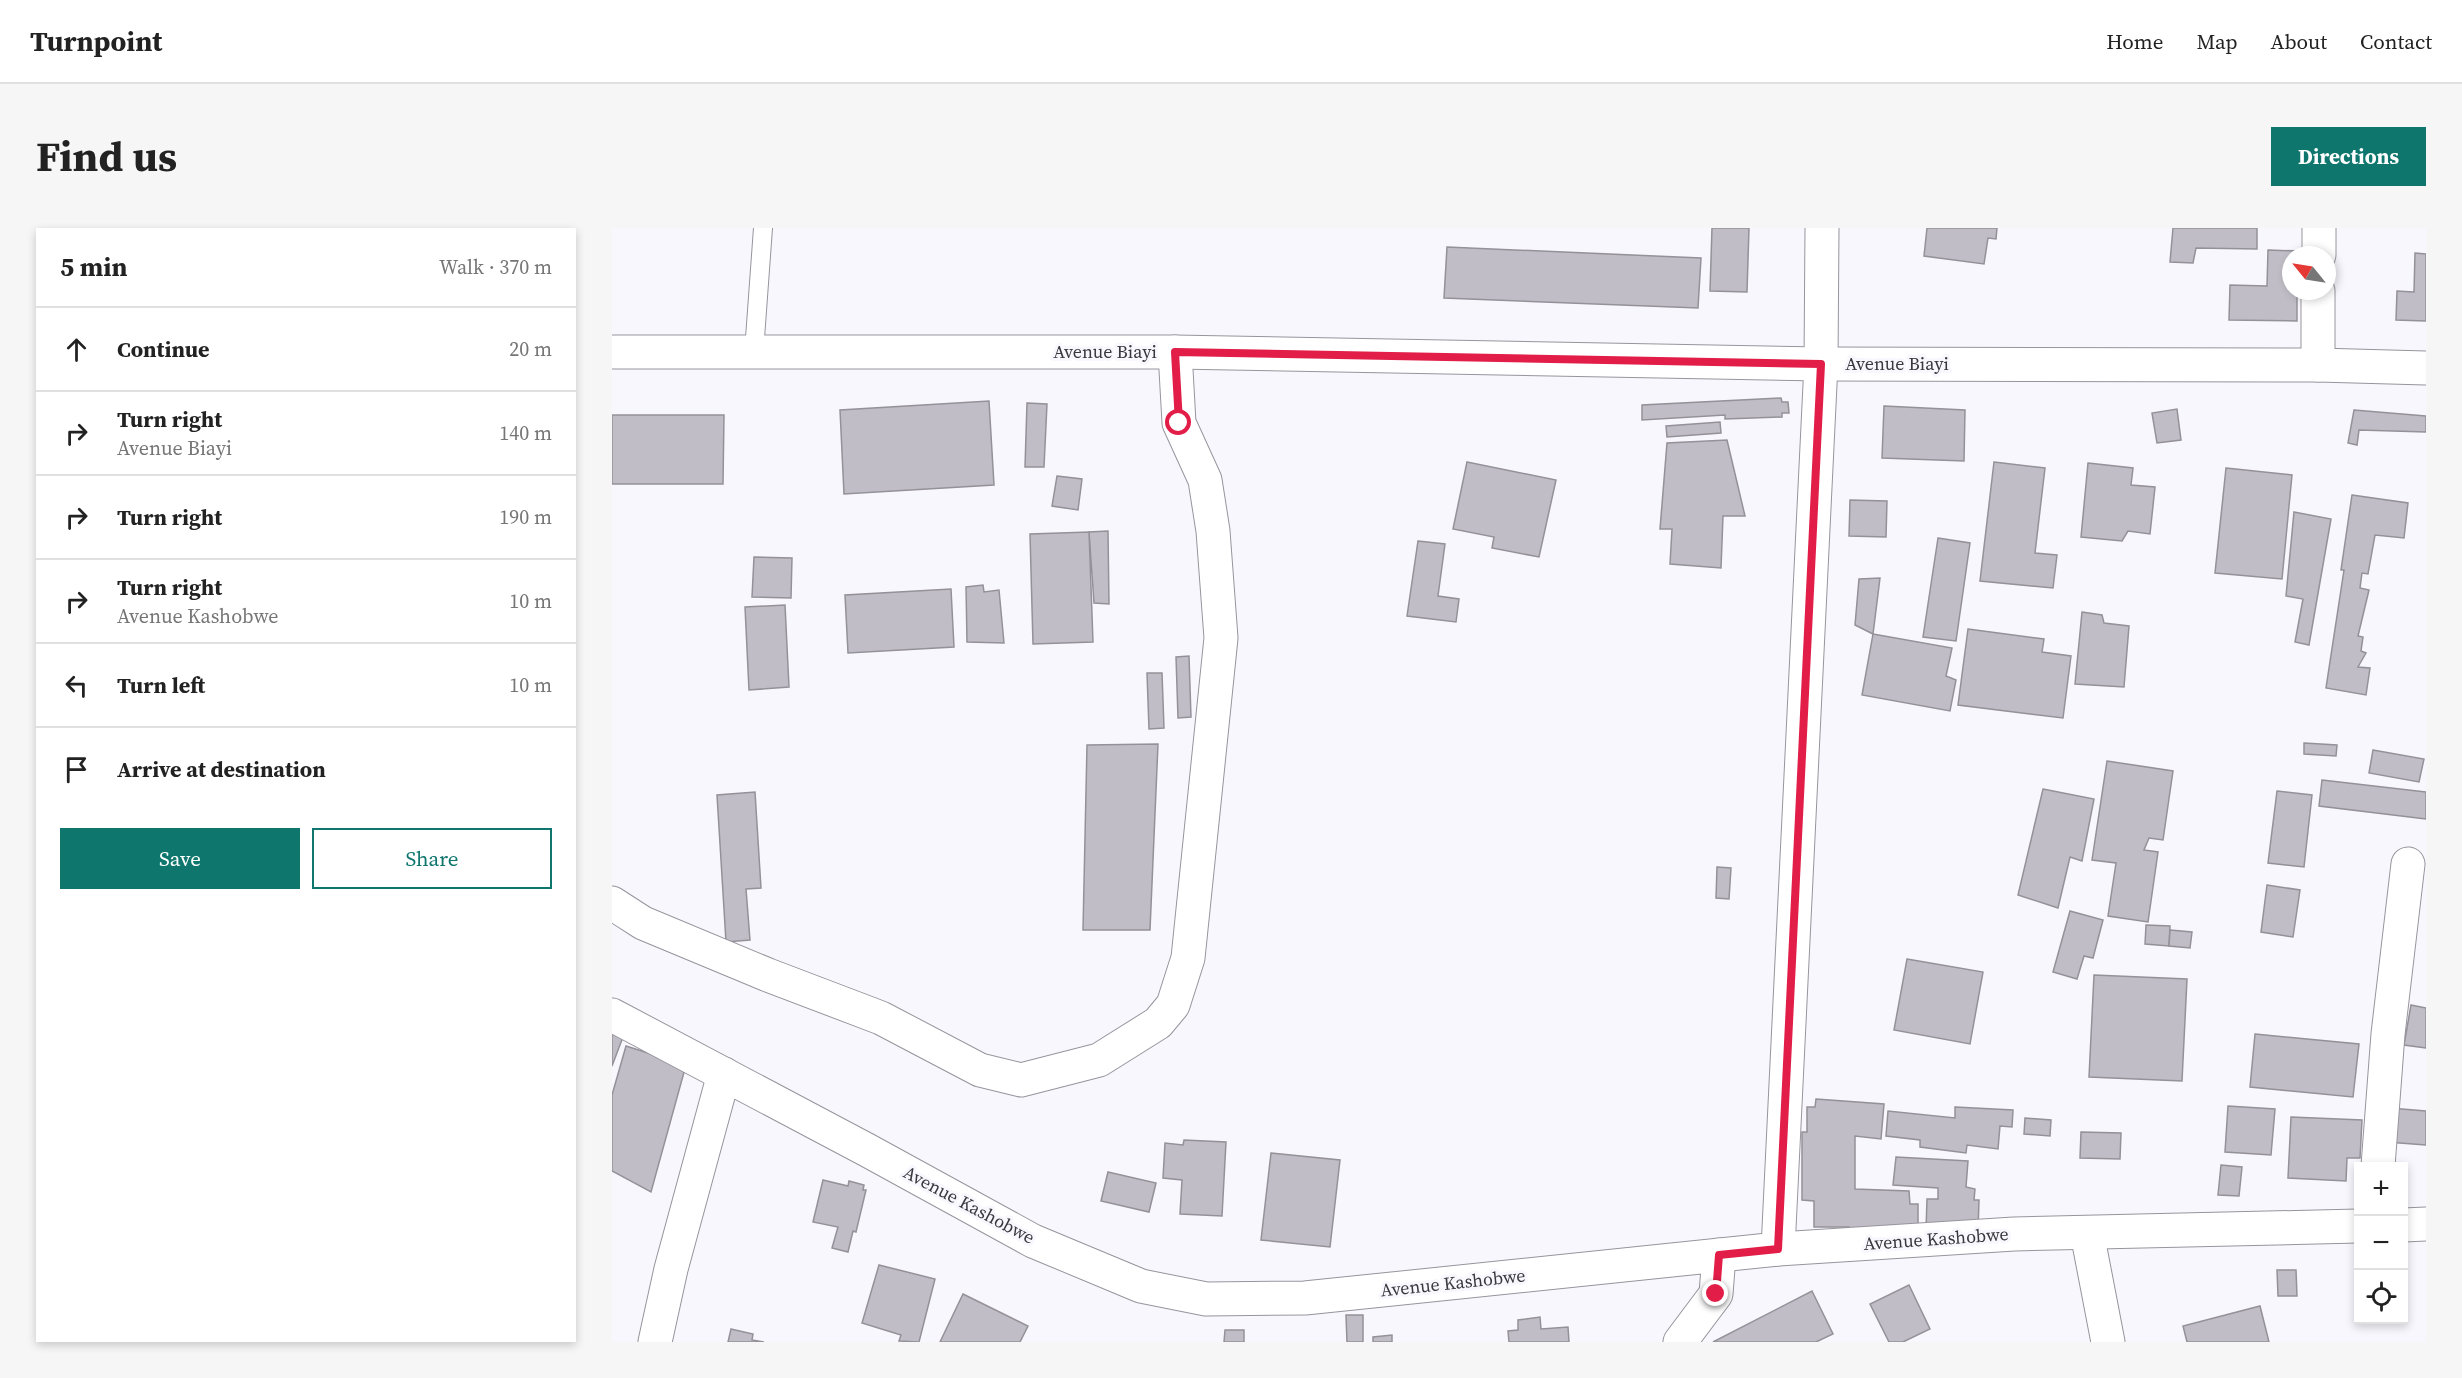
<!DOCTYPE html>
<meta charset="utf-8">
<style>
:root{--surface:#fff;--page:#f6f6f6;--text:#222;--muted:#767676;--line:#e0e0e0;--accent:#0f766e}
body{margin:0;font-family:"Source Serif 4",serif;background:var(--page);color:var(--text)}
.controls{position:absolute;right:18px;bottom:18px;display:grid;overflow:hidden;border-radius:0px;box-shadow:0 3px 9px #0003}
.controls button{width:54px;height:54px;display:grid;place-items:center;padding:0;border:0;border-bottom:2px solid var(--line);background:var(--surface);color:var(--text);font:30px sans-serif}
.compass{position:absolute;left:1670px;top:18px;width:54px;height:54px;border-radius:50%;background:var(--surface);box-shadow:0 3px 9px #0003;rotate:300deg}
.stop{position:absolute;width:18px;height:18px;margin:-14px;border:4px solid #e11d48;border-radius:50%;background:#fff}
.stop.end{background:#e11d48;border-color:#fff;box-shadow:0 2px 6px #0008}
.list{margin:0;padding:0;list-style:none}
h2{display:flex;justify-content:space-between;align-items:center;height:78px;margin:0;padding:0 24px;font-size:26px}
h2 small{font-size:20px;font-weight:400;color:var(--muted)}
.list li{display:grid;grid-template-columns:39px 1fr auto;gap:18px;align-items:center;box-sizing:border-box;height:84px;padding:0 24px;border-top:2px solid var(--line)}
.list b{display:block;font-size:22px;white-space:nowrap}
.list p{margin:0;font-size:20px;white-space:nowrap;color:var(--muted)}
.list em{font-size:20px;font-style:normal;color:var(--muted)}
.actions{display:flex;gap:12px;padding:18px 24px}
.actions a{flex:1;padding:14px 0;border:2px solid var(--accent);border-radius:0px;text-align:center;font-size:21px;color:var(--accent)}
.actions .main{background:var(--accent);color:#fff}
.icon{flex:none;width:33px;height:33px;fill:none;stroke:currentColor;stroke-width:2;stroke-linecap:round;stroke-linejoin:round}
.map{position:relative;flex:none;width:1814px;height:1114px;overflow:hidden;border-radius:0px}
header{display:flex;align-items:center;gap:36px;box-sizing:border-box;height:84px;padding:0 30px;background:var(--surface);border-bottom:2px solid var(--line)}
header strong{font-size:28px}
nav{display:flex;gap:33px;margin-inline-start:auto;font-size:21px}
.intro{display:flex;align-items:center;justify-content:space-between;box-sizing:border-box;height:144px;padding:0 36px}
h1{margin:0;font-size:42px}
.button{padding:15px 27px;border-radius:0px;background:var(--accent);color:#fff;font-size:21px;font-weight:700}
main{display:flex;gap:36px;padding:0 36px}
aside{flex:1;background:var(--surface);border-radius:0px;box-shadow:0 3px 9px #0003}
.map>svg:first-child{display:block}
.building{fill:#c0bdc6;stroke:#949199;stroke-width:1.5}
.lines{fill:none;stroke-linecap:round;stroke-linejoin:round}
.service-casing{stroke:#97949c;stroke-width:20}
.minor-casing{stroke:#97949c;stroke-width:35}
.tertiary-casing{stroke:#97949c;stroke-width:35}
.service{stroke:#fff;stroke-width:18}
.minor{stroke:#fff;stroke-width:33}
.tertiary{stroke:#fff;stroke-width:33}
.route{stroke:#e11d48;stroke-width:8}
.labels{text-anchor:middle;stroke-width:6;stroke-linejoin:round;paint-order:stroke}
.street-label{font-size:18px;fill:#39383c;stroke:#f9f7fe}
</style>
<header>
<strong>Turnpoint</strong>
<nav><a>Home</a><a>Map</a><a>About</a><a>Contact</a></nav>
</header>
<div class="intro"><h1>Find us</h1><a class="button">Directions</a></div>
<main>
<aside>
<h2>5 min<small>Walk · 370 m</small></h2>
<ul class="list">
<li><svg class="icon" aria-label="ahead" viewBox="0 0 24 24"><path d="M12 20V5M6 11l6-6 6 6"/></svg><div><b>Continue</b></div><em>20 m</em></li>
<li><svg class="icon" aria-label="right" viewBox="0 0 24 24"><path d="M7 20v-9h11M14 6l5 5-5 5"/></svg><div><b>Turn right</b><p>Avenue Biayi</p></div><em>140 m</em></li>
<li><svg class="icon" aria-label="right" viewBox="0 0 24 24"><path d="M7 20v-9h11M14 6l5 5-5 5"/></svg><div><b>Turn right</b></div><em>190 m</em></li>
<li><svg class="icon" aria-label="right" viewBox="0 0 24 24"><path d="M7 20v-9h11M14 6l5 5-5 5"/></svg><div><b>Turn right</b><p>Avenue Kashobwe</p></div><em>10 m</em></li>
<li><svg class="icon" aria-label="left" viewBox="0 0 24 24"><path d="M17 20v-9H6M10 6l-5 5 5 5"/></svg><div><b>Turn left</b></div><em>10 m</em></li>
<li><svg class="icon" aria-label="arrive" viewBox="0 0 24 24"><path d="M6 21V4h12l-3 4 3 4H6"/></svg><div><b>Arrive at destination</b></div></li>
</ul>
<div class="actions"><a class="main">Save</a><a>Share</a></div>
</aside>
<div class="map">
<svg width="1814" height="1114" viewBox="0 0 1814 1114">
<rect width="100%" height="100%" fill="#f9f7fe"/>
<g class="building">
<polygon points="1100,0 1137,0 1135,64 1098,63"/>
<polygon points="1315,0 1385,0 1384,11 1376,10 1372,36 1312,28"/>
<polygon points="1561,0 1645,0 1645,21 1584,20 1581,35 1558,34"/>
<polygon points="835,19 1089,30 1086,80 832,70"/>
<polygon points="1656,22 1686,23 1686,27 1679,27 1679,63 1685,63 1685,93 1617,92 1618,57 1655,58"/>
<polygon points="1803,25 1814,26 1814,93 1784,92 1785,63 1802,64"/>
<polygon points="1169,170 1170,174 1176,174 1177,185 1170,185 1170,189 1113,191 1113,187 1030,192 1030,177"/>
<polygon points="377,173 382,257 232,266 228,182"/>
<polygon points="415,175 435,176 432,239 413,239"/>
<polygon points="1272,178 1353,182 1352,233 1270,230"/>
<polygon points="1565,181 1569,212 1545,215 1540,185"/>
<polygon points="1742,182 1814,188 1814,204 1747,202 1745,217 1736,215"/>
<polygon points="0,187 112,187 111,256 0,256"/>
<polygon points="1108,194 1109,205 1055,209 1054,198"/>
<polygon points="1115,212 1133,288 1111,288 1109,340 1058,336 1060,301 1048,301 1055,215"/>
<polygon points="855,234 944,252 927,329 880,320 882,309 841,301"/>
<polygon points="1382,234 1433,240 1423,325 1445,327 1441,360 1368,353"/>
<polygon points="1476,235 1521,240 1519,257 1543,259 1538,306 1516,303 1510,313 1469,309"/>
<polygon points="1614,240 1680,247 1670,351 1603,345"/>
<polygon points="445,248 470,251 466,282 440,278"/>
<polygon points="1740,267 1796,275 1792,310 1763,307 1756,346 1750,345 1748,360 1757,362 1746,408 1751,409 1749,423 1754,425 1746,439 1758,440 1754,467 1714,460 1732,342 1729,342"/>
<polygon points="1238,272 1275,273 1274,309 1237,308"/>
<polygon points="1682,284 1719,291 1697,417 1683,414 1691,371 1674,368"/>
<polygon points="496,303 497,376 482,375 477,304"/>
<polygon points="477,304 481,414 421,416 418,306"/>
<polygon points="1326,310 1358,315 1344,413 1311,409"/>
<polygon points="806,313 833,316 826,368 847,371 844,394 795,388"/>
<polygon points="142,329 180,330 179,370 140,369"/>
<polygon points="1268,350 1261,406 1243,397 1247,351"/>
<polygon points="371,357 372,364 387,362 392,415 355,414 354,359"/>
<polygon points="339,361 342,419 236,425 233,367"/>
<polygon points="173,377 177,459 137,462 133,379"/>
<polygon points="1470,384 1490,387 1492,395 1517,398 1512,459 1463,456"/>
<polygon points="1356,401 1432,411 1430,424 1459,428 1451,490 1346,477"/>
<polygon points="1261,406 1340,420 1334,448 1344,452 1338,483 1250,467"/>
<polygon points="577,428 579,489 566,490 564,429"/>
<polygon points="535,445 550,445 552,500 537,501"/>
<polygon points="1692,515 1725,517 1724,528 1692,526"/>
<polygon points="546,516 538,702 471,702 475,517"/>
<polygon points="1761,522 1812,531 1807,554 1757,545"/>
<polygon points="1495,533 1561,543 1551,612 1537,610 1532,622 1546,624 1536,694 1496,688 1504,635 1480,632"/>
<polygon points="1710,552 1814,564 1814,591 1707,578"/>
<polygon points="1431,561 1482,571 1470,633 1458,629 1446,680 1406,667"/>
<polygon points="1665,563 1700,567 1692,639 1656,635"/>
<polygon points="143,564 149,660 134,661 138,712 114,714 105,567"/>
<polygon points="1105,639 1119,640 1117,671 1104,670"/>
<polygon points="1655,657 1688,662 1681,709 1649,704"/>
<polygon points="1458,683 1491,692 1481,730 1472,728 1465,751 1441,744"/>
<polygon points="1534,697 1558,698 1557,718 1533,716"/>
<polygon points="1558,702 1580,704 1578,720 1557,718"/>
<polygon points="1295,731 1371,744 1358,816 1282,802"/>
<polygon points="1482,747 1575,751 1570,853 1477,849"/>
<polygon points="1799,777 1814,780 1814,820 1792,817"/>
<polygon points="0,805 11,809 0,838"/>
<polygon points="1643,806 1747,816 1741,869 1638,859"/>
<polygon points="14,818 74,837 39,964 0,943 0,867"/>
<polygon points="1204,871 1272,876 1269,911 1243,908 1243,961 1297,963 1298,976 1306,976 1306,1000 1238,1001 1237,999 1202,999 1202,973 1190,972 1190,904 1195,904 1195,879 1203,879"/>
<polygon points="1616,878 1663,881 1659,927 1613,924"/>
<polygon points="1343,879 1401,882 1400,899 1388,898 1386,921 1355,917 1354,925 1308,919 1308,912 1274,908 1276,883 1343,890"/>
<polygon points="1778,880 1814,883 1814,917 1775,914"/>
<polygon points="1679,889 1750,892 1748,930 1735,930 1734,953 1676,950"/>
<polygon points="1413,890 1439,892 1438,908 1412,906"/>
<polygon points="1469,904 1509,905 1508,931 1468,930"/>
<polygon points="572,912 614,914 610,988 568,986 570,952 551,950 553,915 571,917"/>
<polygon points="659,925 728,932 718,1019 649,1012"/>
<polygon points="1284,929 1356,933 1354,959 1363,961 1362,972 1367,972 1366,1003 1314,1002 1315,971 1326,971 1326,960 1281,957"/>
<polygon points="1609,937 1630,939 1627,968 1606,967"/>
<polygon points="496,944 544,955 537,984 489,973"/>
<polygon points="211,952 236,958 237,953 252,957 251,962 254,962 244,1004 241,1003 236,1024 220,1020 226,999 201,994"/>
<polygon points="267,1037 323,1051 307,1114 287,1113 289,1107 250,1095"/>
<polygon points="1665,1042 1684,1042 1685,1068 1666,1068"/>
<polygon points="1297,1057 1318,1101 1291,1114 1277,1114 1258,1076"/>
<polygon points="1200,1063 1221,1106 1204,1114 1101,1114"/>
<polygon points="351,1066 416,1098 408,1114 328,1114"/>
<polygon points="1648,1078 1657,1114 1575,1114 1571,1098"/>
<polygon points="734,1087 751,1087 751,1114 735,1114"/>
<polygon points="928,1089 929,1101 956,1099 957,1114 897,1114 896,1103 906,1102 906,1092"/>
<polygon points="119,1101 141,1106 140,1112 152,1114 116,1114"/>
<polygon points="613,1102 632,1102 632,1114 612,1114"/>
<polygon points="780,1107 780,1114 761,1114 761,1109"/>
</g>
<g class="lines">
<g class="service-casing">
<polyline id="service" points="142,124 151,0"/>
</g>
<g class="minor-casing">
<g id="minor">
<polyline points="1707,27 1707,0"/>
<polyline points="1706,137 1706,63"/>
<polyline points="0,675 31,695 156,747 269,790 368,842 409,852 487,832 546,795 561,777 576,730 609,410 601,303 593,252 567,195 563,124"/>
<polyline points="0,787 255,922 421,1013 529,1058 594,1071 693,1070 1166,1021 1402,1006 1746,998"/>
<polyline points="1766,938 1776,806 1796,636"/>
<polyline points="1792,997 1814,996"/>
<polyline points="1475,1005 1496,1114"/>
<polyline points="1166,1021 1209,136 1210,0"/>
<polyline points="43,1114 59,1041 112,846"/>
<polyline points="1068,1114 1104,1066 1107,1027"/>
</g>
</g>
<g class="tertiary-casing">
<polyline id="tertiary" points="0,124 563,124 1209,136 1706,137 1814,140"/>
</g>
<use href="#service" class="service"/>
<use href="#minor" class="minor"/>
<use href="#tertiary" class="tertiary"/>
</g>
<g class="lines">
<polyline class="route" points="567,195 563,124 1209,136 1166,1021 1107,1027 1104,1066"/>
</g>
<g class="labels">
<g class="street-label">
<text x="493" y="130">Avenue Biayi</text>
<text x="1285" y="142">Avenue Biayi</text>
<text transform="translate(357 977) rotate(28)" y="6">Avenue Kashobwe</text>
<text transform="translate(1324 1011) rotate(-4)" y="6">Avenue Kashobwe</text>
<text transform="translate(841 1055) rotate(-6)" y="6">Avenue Kashobwe</text>
</g>
</g>
</svg>
<div class="controls">
<button>+</button>
<button>−</button>
<button><svg class="icon" aria-label="locate" viewBox="0 0 24 24"><circle cx="12" cy="12" r="6"/><path d="M12 2v4M12 18v4M2 12h4M18 12h4"/></svg></button>
</div>
<svg class="compass" viewBox="-18 -18 36 36"><path d="M0-13l5 13h-10z" fill="#e53935"/><path d="M0 13l5-13h-10z" fill="#767676"/></svg>
<div class="stop" style="left:567px;top:195px"></div>
<div class="stop end" style="left:1104px;top:1066px"></div>
</div>
</main>
